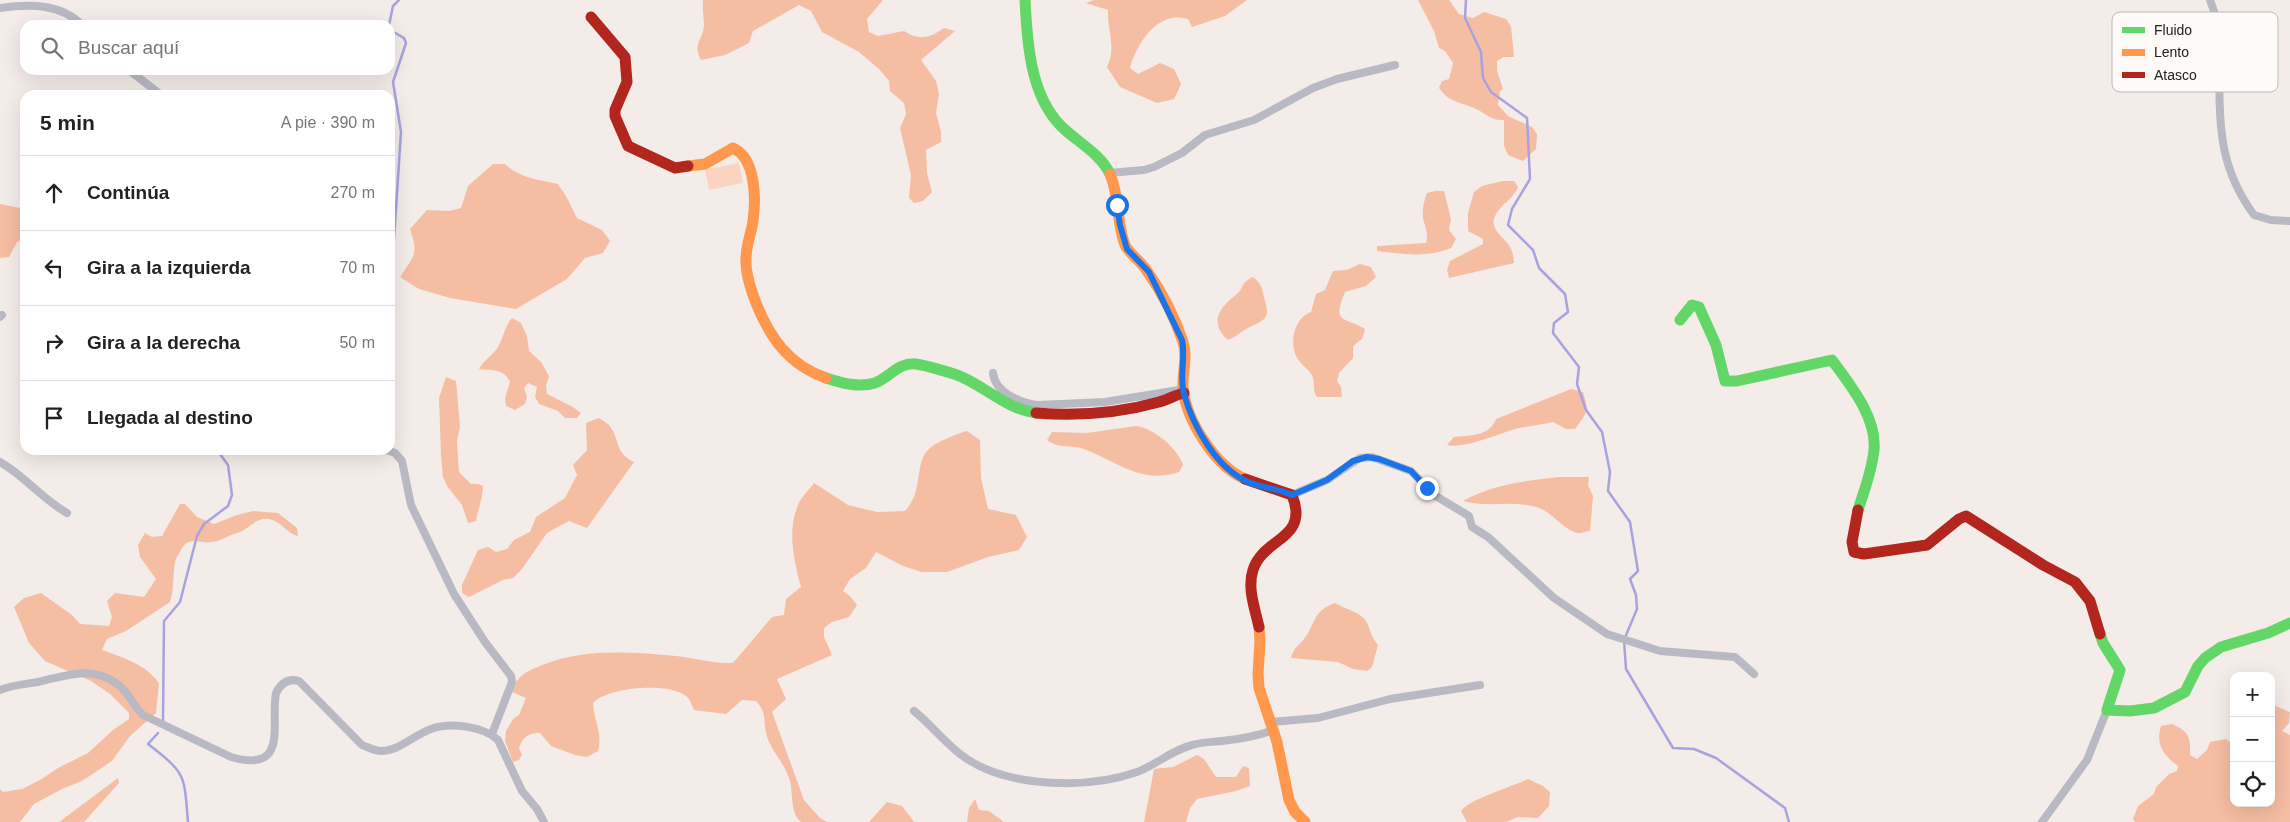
<!DOCTYPE html>
<html lang="es">
<meta charset="utf-8">
<style>
:root{--surface:#fff;--page:#f6f6f6;--text:#222;--muted:#767676;--line:#e0e0e0}
body{margin:0;font-family:Helvetica,sans-serif;background:var(--page);color:var(--text)}
.controls{position:absolute;right:15px;bottom:15px;display:grid;overflow:hidden;border-radius:10px;box-shadow:0 5px 20px #0002}
.controls button{width:45px;height:45px;display:grid;place-items:center;padding:0;border:0;border-bottom:1px solid var(--line);background:var(--surface);color:var(--text);font:25px sans-serif}
.stop{position:absolute;width:15px;height:15px;margin:-11px;border:4px solid #1a73e8;border-radius:50%;background:#fff}
.stop.end{background:#1a73e8;border-color:#fff;box-shadow:0 1px 5px #0008}
.list{margin:0;padding:0;list-style:none}
h2{display:flex;justify-content:space-between;align-items:center;height:65px;margin:0;padding:0 20px;font-size:21px}
h2 small{font-size:16px;font-weight:400;color:var(--muted)}
.list li{display:grid;grid-template-columns:32px 1fr auto;gap:15px;align-items:center;box-sizing:border-box;height:75px;padding:0 20px;border-top:1px solid var(--line)}
.list b{display:block;font-size:19px;white-space:nowrap}
.list em{font-size:16px;font-style:normal;color:var(--muted)}
.icon{flex:none;width:28px;height:28px;fill:none;stroke:currentColor;stroke-width:2;stroke-linecap:round;stroke-linejoin:round}
.map{position:relative;flex:none;width:2290px;height:822px;overflow:hidden}
.search{position:absolute;background:var(--surface);box-shadow:0 5px 20px #0002;left:20px;top:20px;width:375px;height:55px;display:flex;align-items:center;gap:12px;box-sizing:border-box;padding:0 18px;border-radius:15px;color:var(--muted);font-size:19px}
.panel{position:absolute;background:var(--surface);box-shadow:0 5px 20px #0002;left:20px;top:90px;width:375px;height:365px;border-radius:15px}
.map>svg:first-child{display:block}
.green{fill:#fad4c1}
.forest{fill:#f5bda2}
.lines{fill:none;stroke-linecap:round;stroke-linejoin:round}
.stream{stroke:#a7a3e0;stroke-width:2.5}
.street{stroke:#b9b9c4;stroke-width:8}
.fast{stroke:#63d668;stroke-width:11}
.slow{stroke:#ff974d;stroke-width:11}
.jam{stroke:#b3261e;stroke-width:11}
.route{stroke:#1a73e8;stroke-width:6}
.key{fill:#fdfaf8;stroke:#bcb9b6;stroke-width:1}
.key-label{font-size:14px;fill:#26201d}
</style>
<div class="map">
<svg width="2290" height="822" viewBox="0 0 2290 822">
<rect width="100%" height="100%" fill="#f4ece8"/>
<polygon class="green" points="739,163 743,183 709,190 705,170"/>
<g class="forest">
<path d="M703,0H883L867,19L869,32L878,36L904,31C919,41 930,38 944,28L955,31L921,60L936,81L939,94L936,113L941,132V142L926,150L927,173L932,192L923,201L914,203L909,198L911,175L900,128L906,114L904,103L890,91L889,81L879,69L859,52L822,32L811,11L799,5L753,31L749,43L725,55L701,60C692,43 703,41 704,25C704,17 702,9 703,0Z"/>
<path d="M1094,0H1247L1225,16L1192,27L1188,19C1183,18 1176,17 1172,18C1150,22 1135,49 1130,68L1138,74L1160,63L1174,69L1181,84L1174,99L1157,103L1120,87L1107,67C1117,47 1107,31 1108,10L1086,3Z"/>
<path d="M1418,0H1449L1459,14L1473,18L1484,12L1506,19L1511,26L1514,57H1504L1497,61V71L1503,89L1500,91L1498,105L1508,116L1532,127L1537,134L1536,149L1523,161L1508,155L1504,146V120C1491,121 1487,114 1476,109C1459,101 1451,104 1439,88L1442,81L1449,79L1453,63L1445,51L1439,48L1434,31Z"/>
<path d="M493,164H505C517,177 541,181 558,184L567,198L577,218L602,230L610,241L603,253L585,258L567,279L516,309L450,298L419,289L400,277C414,255 419,256 410,229L427,210L449,211L461,208L468,186Z"/>
<path d="M1503,181H1514L1518,187C1512,200 1505,201 1498,211C1487,226 1499,233 1508,244C1512,249 1514,256 1514,263L1449,278L1447,270L1450,261L1483,244V239L1468,231V213L1474,192L1482,186Z"/>
<path d="M1435,191H1444L1451,219L1449,230L1456,239L1451,248C1426,258 1403,254 1377,251V246L1426,243C1429,234 1425,227 1423,218C1422,209 1424,201 1427,193Z"/>
<polygon points="0,204 25,209 25,237 17,242 9,257 0,258"/>
<path d="M1360,264L1371,267L1376,277L1366,286L1345,292C1332,324 1343,316 1365,329L1362,339L1353,346V358L1339,373L1337,381L1341,387L1342,397H1317C1312,389 1315,385 1313,378C1311,371 1304,367 1300,362C1288,348 1292,319 1311,312L1316,294L1325,290L1333,271L1347,270Z"/>
<path d="M1253,277C1261,283 1262,288 1264,297C1271,319 1266,319 1248,328C1240,332 1238,336 1228,340C1208,322 1220,307 1237,294C1245,287 1239,284 1253,277Z"/>
<path d="M512,318L521,323L527,336L529,351L541,362L549,376L546,386L547,394L573,407L581,413L577,418H565L558,411L539,404L535,397L537,387L528,383L524,388L527,397L525,404L515,410L506,406L505,398L510,382C504,368 492,371 479,369C484,360 492,356 498,347C504,337 504,327 512,318Z"/>
<path d="M446,377L456,381L460,427L457,441L459,472L471,484H478L483,486C483,497 478,509 476,521L468,523L462,505L447,486L443,477L441,456L439,398Z"/>
<path d="M1571,389L1583,392C1589,412 1588,412 1575,429H1566L1553,422C1541,425 1527,426 1515,429C1498,434 1464,449 1447,445L1454,437C1470,435 1489,437 1496,419Z"/>
<path d="M599,418C602,420 607,423 609,425C620,438 614,453 634,462L587,528L569,521L547,533L522,569L513,578L503,580L469,597L462,593V585L478,550L488,547L496,552L507,549L514,540L530,532L536,517L565,498L577,475L573,465L587,450L586,423Z"/>
<path d="M1136,426C1153,428 1177,447 1183,465L1179,472C1142,485 1116,461 1084,449C1069,444 1061,450 1047,440L1052,432L1087,433Z"/>
<path d="M967,431L980,440L981,478L988,509L1016,515L1027,537L1019,550L988,557L947,572H922L903,566L876,552L866,568L850,579L843,591L850,596L857,605L849,617L832,622L824,628V637L832,655L777,679L786,699L772,712L804,800L820,818L827,822H801C789,812 794,791 789,778C784,762 770,750 766,733C763,719 767,713 756,701L742,700L726,714L694,710C692,705 690,699 686,696C668,682 608,687 593,703C594,723 603,732 598,751L587,757L575,755L551,746L540,733C528,733 523,737 519,748L522,755L519,760L513,762L505,741L506,731L513,719L519,715L526,698L512,692C517,674 528,671 545,664C586,648 633,652 676,656C695,658 714,664 733,663L772,617L784,615L786,599L801,587C794,562 787,530 798,505C801,497 809,490 814,483L848,505L877,512L905,511C924,491 914,464 928,450C935,442 957,434 967,431Z"/>
<path d="M1559,477H1589L1588,485L1593,496L1590,531C1587,531 1581,534 1578,533C1564,531 1552,511 1536,507C1512,500 1487,508 1463,501C1493,484 1525,481 1559,477Z"/>
<path d="M180,504H185L197,517L214,524L237,515L253,511L264,512L278,513L297,528L298,536C286,533 280,520 268,519C256,517 248,530 237,533C229,535 221,541 212,542C205,544 196,539 189,542C184,543 180,552 177,557C172,565 175,588 170,602L126,631L107,639L102,650C122,657 145,664 159,683L156,713L130,736L112,761L82,781L62,789L34,804L20,822H0V789L3,792L22,789L40,780L58,768L88,753L113,730L129,719V713L110,694L91,681L45,661L29,643L14,607L24,598L41,593L72,615L80,624L109,626L112,617L107,601L115,593L144,597L156,579L140,557L138,545L145,533L152,537L162,536Z"/>
<path d="M1335,603C1344,609 1359,611 1366,621C1371,630 1370,635 1378,645L1372,667L1367,671L1353,669L1338,662L1291,658C1293,649 1298,646 1304,639C1316,624 1312,611 1335,603Z"/>
<path d="M2271,704L2290,712L2289,723L2282,731L2290,735V822H2135L2133,819L2138,806L2154,794L2156,787L2169,774L2177,771L2178,766C2164,755 2155,745 2161,726L2172,724C2189,731 2191,738 2190,755L2197,759L2207,750L2210,742L2226,739L2230,742H2234V803H2271Z"/>
<polygon points="1197,755 1204,759 1216,777 1236,777 1243,766 1249,768 1250,786 1236,791 1197,799 1190,808 1186,822 1144,822 1154,769 1173,767"/>
<polygon points="118,778 119,783 84,822 59,822"/>
<path d="M1528,779L1543,786L1550,792L1549,806L1538,818L1518,817L1506,822H1467L1461,811C1469,799 1512,787 1528,779Z"/>
<polygon points="975,799 979,810 989,811 1004,822 967,822 969,808"/>
<polygon points="887,802 902,806 914,822 869,822"/>
</g>
<g class="lines">
<g class="stream">
<polyline points="1466,0 1465,18 1481,52 1483,78 1491,92 1527,118 1530,179 1512,209 1508,225 1533,250 1539,268 1565,294 1568,312 1554,323 1553,333 1579,367 1577,384 1586,410 1602,432 1610,472 1608,491 1630,522 1638,571 1630,579 1636,595 1637,609 1624,640 1626,669 1673,748 1694,749 1716,758 1785,808 1789,822"/>
<polyline points="389,25 393,6 399,0"/>
<polyline points="390,30 404,38 406,43 393,82 401,132 394,239 390,251"/>
<polyline points="163,721 164,621 180,602 197,536 204,524 228,506 232,495 228,465 217,450"/>
<path d="M158,733L148,744C187,774 184,775 188,822"/>
</g>
<g class="street">
<path d="M2210,0L2216,17C2217,34 2219,51 2219,68C2220,125 2218,166 2254,215L2271,220L2290,221"/>
<path d="M0,8C29,4 60,3 82,25"/>
<polyline points="129,70 161,95"/>
<polyline points="1109,173 1144,170 1154,167 1182,153 1205,135 1254,120 1313,88 1337,79 1395,65"/>
<polyline points="0,317 2,315"/>
<path d="M993,373C995,393 1020,402 1037,405L1105,402L1179,390"/>
<polyline points="387,450 395,453 402,461 411,505 454,594 485,642 511,676 512,682 492,734"/>
<path d="M0,462C25,476 42,499 67,513"/>
<polyline points="1292,495 1327,480 1360,458 1372,457 1411,471 1434,495 1469,516 1472,527 1488,537 1554,598 1607,634 1660,651 1735,657 1754,674"/>
<path d="M0,690C12,685 25,684 38,682C65,676 91,665 116,683C128,690 133,706 143,715L231,757C290,774 270,724 276,693C281,683 288,678 299,681L362,745C368,747 374,751 381,751C399,751 414,735 431,729C450,722 483,726 498,740L522,791L537,809L544,822"/>
<path d="M914,711C933,726 947,746 967,759C1011,788 1089,789 1137,772C1156,765 1172,750 1192,745C1202,742 1212,742 1222,741C1240,739 1257,736 1274,730"/>
<polyline points="1271,722 1318,718 1390,699 1480,685"/>
<polyline points="2042,822 2087,760 2107,710"/>
</g>
<g class="fast">
<path d="M1025,0C1027,41 1030,95 1061,126C1077,142 1100,153 1110,174"/>
<path d="M1680,320L1692,305L1699,307L1716,345L1725,381H1737L1832,360C1850,385 1877,417 1874,450C1872,471 1864,491 1858,510"/>
<path d="M826,378C841,383 859,388 875,383C890,377 899,362 916,364C924,365 957,374 964,378C989,390 1008,409 1036,413"/>
<polyline points="2100,634 2103,643 2120,670 2107,710 2130,711 2154,708 2185,692 2198,666 2205,658 2221,647 2268,633 2290,623"/>
</g>
<g class="slow">
<path d="M688,166L705,164L733,148C756,158 756,199 753,221C751,235 745,248 746,262C746,276 751,290 756,303C770,338 789,365 826,378"/>
<path d="M1110,174C1120,197 1116,222 1125,245C1130,255 1141,261 1147,271C1162,292 1175,318 1183,342C1188,357 1182,372 1183,388C1186,420 1215,466 1245,479"/>
<polyline points="1259,627 1260,641 1258,674 1259,688 1277,742 1289,800 1295,812 1305,822"/>
</g>
<g class="jam">
<polyline points="591,17 625,57 627,82 615,110 615,116 628,146 675,168 688,166"/>
<path d="M1036,413C1076,416 1120,413 1159,402C1167,400 1175,395 1184,393"/>
<path d="M1245,479L1292,495C1310,540 1263,537 1253,570C1247,588 1255,609 1259,627"/>
<polyline points="1858,510 1852,542 1854,552 1864,554 1927,545 1959,519 1966,516 2043,565 2075,582 2090,601 2100,634"/>
</g>
</g>
<g class="lines">
<path class="route" d="M1117,205L1120,225L1127,249L1149,272L1182,340C1186,358 1179,377 1184,394C1193,426 1216,468 1248,482C1262,488 1277,488 1292,495L1327,480L1353,461L1367,457L1379,459L1411,471L1427,488"/>
</g>
<rect x="2112" y="12" width="166" height="80" rx="8" class="key"/>
<rect x="2122" y="27" width="23" height="6" fill="#63d668"/>
<rect x="2122" y="49" width="23" height="7" fill="#ff974d"/>
<rect x="2122" y="72" width="23" height="6" fill="#b3261e"/>
<g class="key-label">
<text x="2154" y="35">Fluido</text>
<text x="2154" y="57">Lento</text>
<text x="2154" y="80">Atasco</text>
</g>
</svg>
<div class="controls">
<button>+</button>
<button>−</button>
<button><svg class="icon" aria-label="locate" viewBox="0 0 24 24"><circle cx="12" cy="12" r="6"/><path d="M12 2v4M12 18v4M2 12h4M18 12h4"/></svg></button>
</div>
<div class="stop" style="left:1117px;top:205px"></div>
<div class="stop end" style="left:1427px;top:488px"></div>
<div class="search"><svg class="icon" aria-label="search" viewBox="0 0 24 24"><circle cx="10" cy="10" r="6"/><path d="M15 15l6 6"/></svg>Buscar aquí</div>
<section class="panel">
<h2>5 min<small>A pie · 390 m</small></h2>
<ul class="list">
<li><svg class="icon" aria-label="ahead" viewBox="0 0 24 24"><path d="M12 20V5M6 11l6-6 6 6"/></svg><div><b>Continúa</b></div><em>270 m</em></li>
<li><svg class="icon" aria-label="left" viewBox="0 0 24 24"><path d="M17 20v-9H6M10 6l-5 5 5 5"/></svg><div><b>Gira a la izquierda</b></div><em>70 m</em></li>
<li><svg class="icon" aria-label="right" viewBox="0 0 24 24"><path d="M7 20v-9h11M14 6l5 5-5 5"/></svg><div><b>Gira a la derecha</b></div><em>50 m</em></li>
<li><svg class="icon" aria-label="arrive" viewBox="0 0 24 24"><path d="M6 21V4h12l-3 4 3 4H6"/></svg><div><b>Llegada al destino</b></div></li>
</ul>
</section>
</div>
